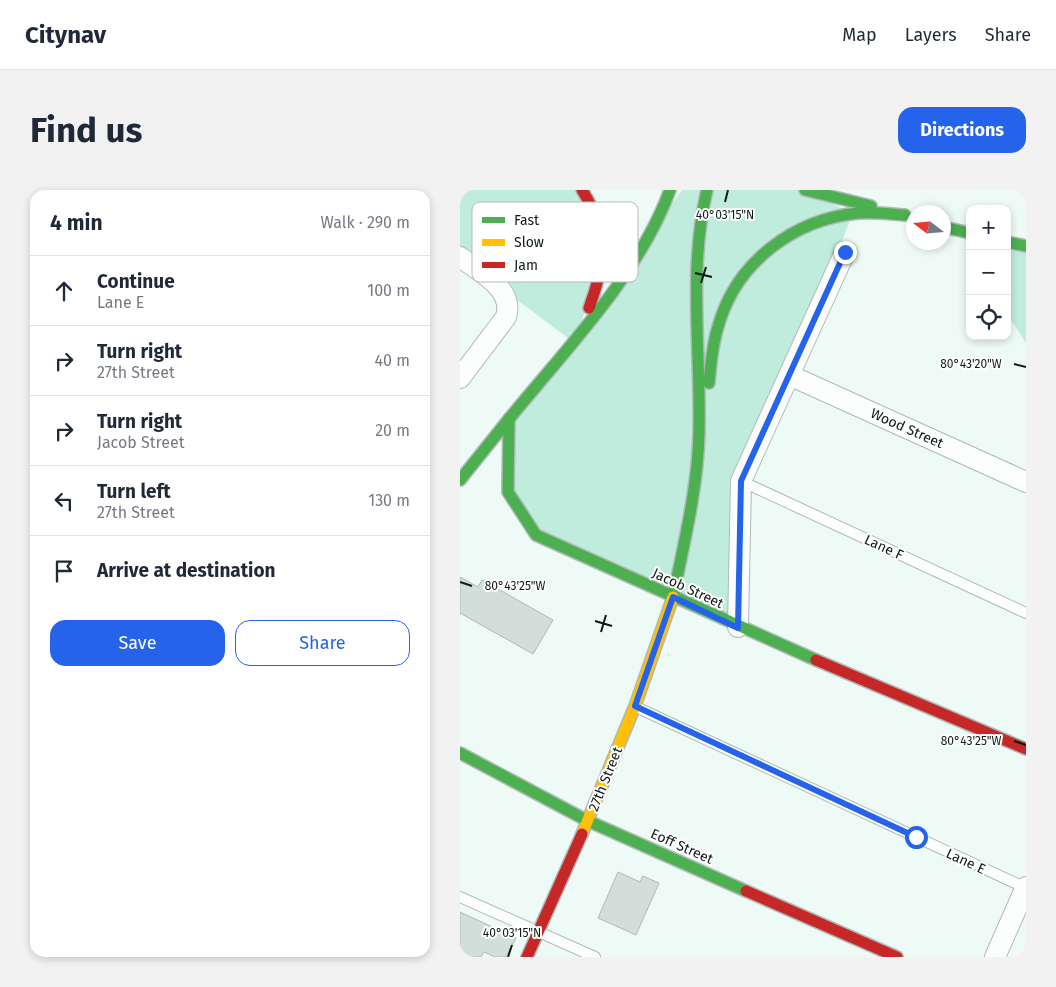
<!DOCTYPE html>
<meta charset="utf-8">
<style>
:root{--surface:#fff;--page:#f2f2f3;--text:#1f2937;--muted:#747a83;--line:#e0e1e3;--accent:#2563eb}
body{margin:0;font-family:"Fira Sans",sans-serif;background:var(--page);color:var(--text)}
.controls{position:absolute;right:15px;top:15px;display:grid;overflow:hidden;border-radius:10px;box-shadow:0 2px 8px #0003}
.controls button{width:45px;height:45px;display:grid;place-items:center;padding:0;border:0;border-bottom:1px solid var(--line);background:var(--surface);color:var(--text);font:25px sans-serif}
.compass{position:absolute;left:446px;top:15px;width:45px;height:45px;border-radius:50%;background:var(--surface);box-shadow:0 2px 8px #0003;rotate:286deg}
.stop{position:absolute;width:15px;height:15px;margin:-11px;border:4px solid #2563eb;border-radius:50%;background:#fff}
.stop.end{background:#2563eb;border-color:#fff;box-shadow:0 1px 5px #0008}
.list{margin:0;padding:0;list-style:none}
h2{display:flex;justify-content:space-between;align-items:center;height:65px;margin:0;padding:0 20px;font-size:21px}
h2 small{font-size:16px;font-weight:400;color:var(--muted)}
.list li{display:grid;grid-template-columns:32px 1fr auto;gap:15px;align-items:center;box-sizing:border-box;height:70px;padding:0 20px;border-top:1px solid var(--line)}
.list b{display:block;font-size:19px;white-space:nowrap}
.list p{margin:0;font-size:16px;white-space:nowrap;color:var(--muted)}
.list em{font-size:16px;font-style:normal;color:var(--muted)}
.actions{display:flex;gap:10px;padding:15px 20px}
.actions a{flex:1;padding:11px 0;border:1px solid var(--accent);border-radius:15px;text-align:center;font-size:18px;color:var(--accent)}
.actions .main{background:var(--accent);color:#fff}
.icon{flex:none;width:28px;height:28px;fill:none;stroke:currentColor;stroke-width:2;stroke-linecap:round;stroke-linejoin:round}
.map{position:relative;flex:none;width:566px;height:767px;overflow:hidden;border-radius:15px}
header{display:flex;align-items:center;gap:30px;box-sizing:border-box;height:70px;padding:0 25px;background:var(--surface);border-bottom:1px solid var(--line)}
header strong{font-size:24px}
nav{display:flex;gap:28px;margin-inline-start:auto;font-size:18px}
.intro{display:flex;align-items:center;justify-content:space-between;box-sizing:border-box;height:120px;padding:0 30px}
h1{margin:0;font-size:35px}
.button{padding:12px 22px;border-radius:15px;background:var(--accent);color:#fff;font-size:18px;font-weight:700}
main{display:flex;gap:30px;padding:0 30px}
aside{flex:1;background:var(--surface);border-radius:15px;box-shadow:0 2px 8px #0003}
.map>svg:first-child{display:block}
.green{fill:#bfecdd}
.building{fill:#d2deda;stroke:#afbab6}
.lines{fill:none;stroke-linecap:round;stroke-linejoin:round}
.lane-casing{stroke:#afbab6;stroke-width:12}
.street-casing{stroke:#afbab6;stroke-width:22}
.fast-casing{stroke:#afbab6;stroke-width:14}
.slow-casing{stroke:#afbab6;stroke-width:14}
.jam-casing{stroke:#afbab6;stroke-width:14}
.lane{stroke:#fcfefe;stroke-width:10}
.street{stroke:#fcfefe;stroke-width:20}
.fast{stroke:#4caf50;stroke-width:11}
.slow{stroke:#ffc107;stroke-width:11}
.jam{stroke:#c62828;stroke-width:11}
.route{stroke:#2563eb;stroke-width:6}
.ticks{fill:none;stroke:#0d1b17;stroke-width:2}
.labels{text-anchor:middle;stroke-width:4;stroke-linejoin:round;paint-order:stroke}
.street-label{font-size:14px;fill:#0d1b17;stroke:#fff}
.key{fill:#fff;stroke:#b6bbb9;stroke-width:1}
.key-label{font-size:14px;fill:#0d1b17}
.ticks-label{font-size:12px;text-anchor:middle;fill:#0d1b17;stroke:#fff;stroke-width:4;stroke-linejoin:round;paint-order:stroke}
</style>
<header>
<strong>Citynav</strong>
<nav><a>Map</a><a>Layers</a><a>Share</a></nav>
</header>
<div class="intro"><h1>Find us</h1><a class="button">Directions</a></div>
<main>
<aside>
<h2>4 min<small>Walk · 290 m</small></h2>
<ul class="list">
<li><svg class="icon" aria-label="ahead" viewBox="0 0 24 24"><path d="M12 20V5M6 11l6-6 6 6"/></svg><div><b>Continue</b><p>Lane E</p></div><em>100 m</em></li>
<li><svg class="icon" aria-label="right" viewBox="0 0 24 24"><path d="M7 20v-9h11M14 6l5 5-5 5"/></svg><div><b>Turn right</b><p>27th Street</p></div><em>40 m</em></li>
<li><svg class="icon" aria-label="right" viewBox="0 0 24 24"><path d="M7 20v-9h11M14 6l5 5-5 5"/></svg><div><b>Turn right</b><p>Jacob Street</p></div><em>20 m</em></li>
<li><svg class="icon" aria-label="left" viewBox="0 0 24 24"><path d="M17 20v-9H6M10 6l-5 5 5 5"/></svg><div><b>Turn left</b><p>27th Street</p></div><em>130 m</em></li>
<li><svg class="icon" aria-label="arrive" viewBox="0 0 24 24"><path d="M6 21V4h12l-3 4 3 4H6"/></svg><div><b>Arrive at destination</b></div></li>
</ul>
<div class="actions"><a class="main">Save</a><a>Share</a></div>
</aside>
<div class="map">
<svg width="566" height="767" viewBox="0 0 566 767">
<rect width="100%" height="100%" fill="#eefaf6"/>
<g class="green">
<polygon points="0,0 121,0 143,44 120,139 222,0 341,0 393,23 329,185 281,291 278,437 76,345 48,302 49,229 112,151 0,67"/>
<polygon points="547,52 566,56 566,153 547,124"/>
</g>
<g class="building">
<polygon points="0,387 18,397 22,390 93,430 73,464 0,423"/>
<polygon points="158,682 180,692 183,686 199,693 176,745 138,728"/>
<polygon points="0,722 56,748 46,767 35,767 24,762 21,767 0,767"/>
</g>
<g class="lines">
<g class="lane-casing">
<g id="lane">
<polyline points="281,291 566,423"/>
<polyline points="176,517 566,698"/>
<polyline points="0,707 135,767"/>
</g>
</g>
<g class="street-casing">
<g id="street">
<path d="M0,67C19,81 55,99 46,127L0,188"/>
<polyline points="329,185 566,292"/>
<polyline points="278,437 281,291 385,62"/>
<polyline points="535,767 566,697"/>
</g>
</g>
<g class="fast-casing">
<g id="fast">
<polyline points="345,0 411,16"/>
<polyline points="483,37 510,43"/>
<polyline points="547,52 566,56"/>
<path d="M249,193C251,174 252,155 258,137C276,72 334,29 399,23C415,22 430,24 445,25"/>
<polyline points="49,229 48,302 76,345 356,470"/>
<path d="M49,229C106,159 179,85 210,0"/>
<polyline points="0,290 49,229"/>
<path d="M213,407C224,353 238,297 239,242C241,161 228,80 247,0"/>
<polyline points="0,563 128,631 286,701"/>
</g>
</g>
<g class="slow-casing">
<polyline id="slow" points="122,644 175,516 213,407"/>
</g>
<g class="jam-casing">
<g id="jam">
<path d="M122,0C149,42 146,72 129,118"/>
<polyline points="356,470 566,559"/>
<polyline points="286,701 437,767"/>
<polyline points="67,767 122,644"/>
</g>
</g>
<use href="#lane" class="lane"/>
<use href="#street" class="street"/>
<use href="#fast" class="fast"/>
<use href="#slow" class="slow"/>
<use href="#jam" class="jam"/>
</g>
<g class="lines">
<polyline class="route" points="385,62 281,291 278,438 213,407 175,516 456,647"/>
</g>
<path class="ticks" d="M265,12L268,0M235,83L252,87M241,93L246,77M554,174L566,177M0,392L12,396M135,431L152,436M141,442L146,425M554,551L566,555M48,767L52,755"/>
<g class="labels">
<g class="street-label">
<text transform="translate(447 238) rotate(24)" y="5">Wood Street</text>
<text transform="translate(424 357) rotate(25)" y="5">Lane F</text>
<text transform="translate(228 398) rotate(25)" y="5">Jacob Street</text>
<text transform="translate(145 589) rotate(-68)" y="5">27th Street</text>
<text transform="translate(222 656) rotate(24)" y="5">Eoff Street</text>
<text transform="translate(506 671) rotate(25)" y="5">Lane E</text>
</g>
</g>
<rect x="12" y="12" width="166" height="80" rx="8" class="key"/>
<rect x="22" y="27" width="23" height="6" fill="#4caf50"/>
<rect x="22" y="49" width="23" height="7" fill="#ffc107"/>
<rect x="22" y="72" width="23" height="6" fill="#c62828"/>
<g class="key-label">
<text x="54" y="35">Fast</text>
<text x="54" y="57">Slow</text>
<text x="54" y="80">Jam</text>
</g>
<g class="ticks-label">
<text x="265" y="29">40°03'15"N</text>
<text x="511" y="178">80°43'20"W</text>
<text x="55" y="400">80°43'25"W</text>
<text x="511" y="555">80°43'25"W</text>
<text x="52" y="747">40°03'15"N</text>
</g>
</svg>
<div class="controls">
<button>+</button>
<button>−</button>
<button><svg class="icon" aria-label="locate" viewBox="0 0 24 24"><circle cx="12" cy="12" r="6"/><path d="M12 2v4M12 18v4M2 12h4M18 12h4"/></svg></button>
</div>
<svg class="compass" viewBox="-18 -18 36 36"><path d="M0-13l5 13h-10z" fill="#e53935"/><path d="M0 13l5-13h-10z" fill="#747a83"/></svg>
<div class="stop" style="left:456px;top:647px"></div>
<div class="stop end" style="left:385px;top:62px"></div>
</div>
</main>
